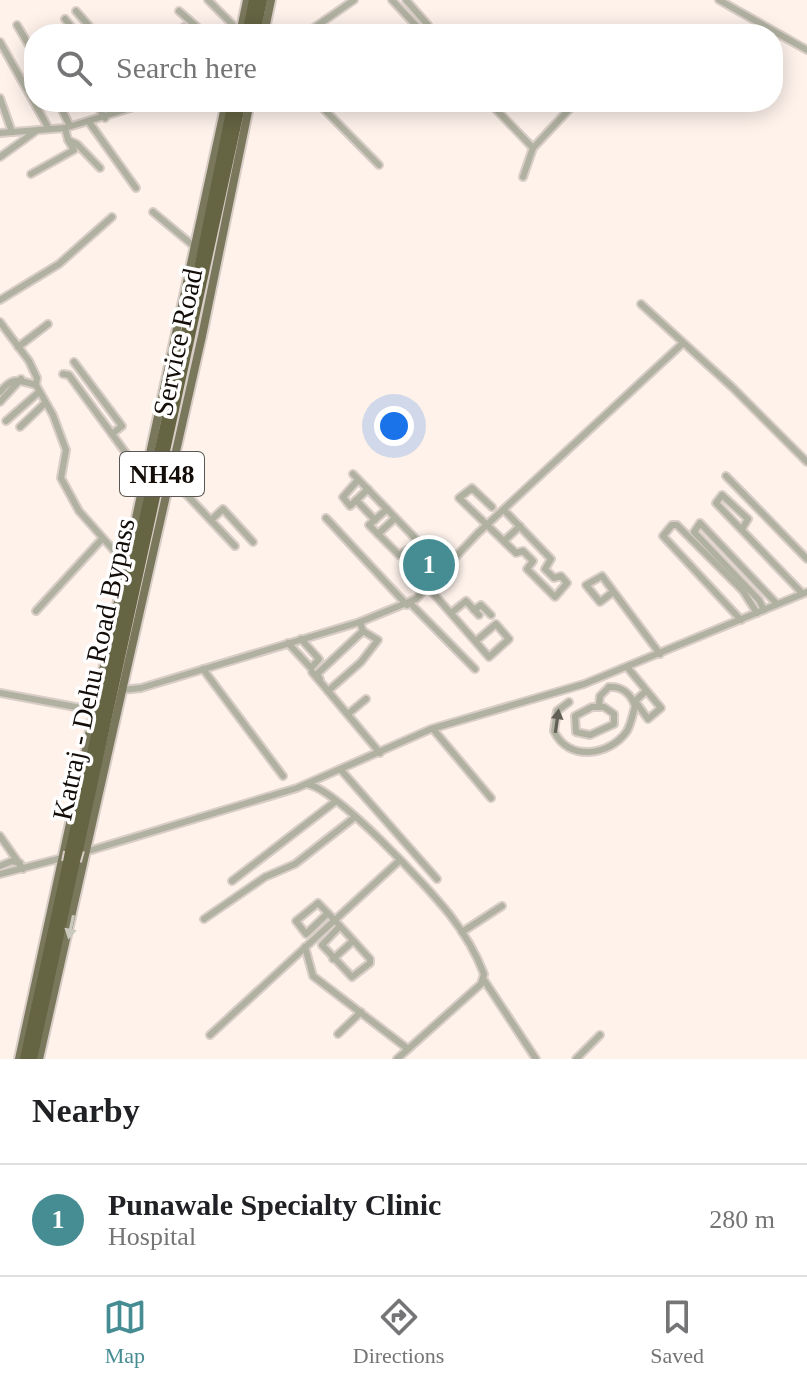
<!DOCTYPE html>
<style>
:root{--surface:#fff;--page:#f2f2f2;--text:#202124;--muted:#757577;--line:#e0e0e0;--accent:#458c93}
body{margin:0;font-family:"Times New Roman",serif;background:var(--page);color:var(--text)}
.you{position:absolute;left:394px;top:426px;width:28px;height:28px;margin:-20px;border:6px solid #fff;border-radius:50%;background:#1a73e8;box-shadow:0 0 0 12px #1a73e833}
.badge{display:grid;place-items:center;width:52px;height:52px;border-radius:50%;background:var(--accent);color:#fff;font-size:26px;font-weight:700}
.pin{position:absolute;translate:-50% -50%;border:4px solid #fff;box-shadow:0 2px 8px #0006}
.list{margin:0;padding:0;list-style:none}
h2{display:flex;justify-content:space-between;align-items:center;height:104px;margin:0;padding:0 32px;font-size:34px}
h2 small{font-size:26px;font-weight:400;color:var(--muted)}
.list li{display:grid;grid-template-columns:52px 1fr auto;gap:24px;align-items:center;box-sizing:border-box;height:112px;padding:0 32px;border-top:2px solid var(--line)}
.list b{display:block;font-size:30px;white-space:nowrap}
.list p{margin:0;font-size:26px;white-space:nowrap;color:var(--muted)}
.list em{font-size:26px;font-style:normal;color:var(--muted)}
.icon{flex:none;width:44px;height:44px;fill:none;stroke:currentColor;stroke-width:2;stroke-linecap:round;stroke-linejoin:round}
.map{position:relative;flex:none;width:807px;height:1059px;overflow:hidden}
.search{position:absolute;background:var(--surface);box-shadow:0 4px 20px #0003;left:24px;right:24px;top:24px;height:88px;display:flex;align-items:center;gap:20px;box-sizing:border-box;padding:0 28px;border-radius:32px;color:var(--muted);font-size:30px}
.sheet{height:216px;background:var(--surface)}
nav{display:flex;justify-content:space-around;align-items:center;box-sizing:border-box;height:112px;border-top:2px solid var(--line);background:var(--surface);font-size:22px;color:var(--muted)}
nav a{display:grid;justify-items:center;gap:4px}
nav .on{color:var(--accent)}
.map>svg:first-child{display:block}
.lines{fill:none;stroke-linecap:round;stroke-linejoin:round}
.minor-casing{stroke:#d9cec7;stroke-width:10}
.major-casing{stroke:#d9cec7;stroke-width:12}
.highway-casing{stroke:#d9cec7;stroke-width:14}
.minor{stroke:#b1b1a1;stroke-width:6}
.major{stroke:#79785c;stroke-width:8}
.highway{stroke:#656443;stroke-width:10}
.highway-bridge-casing{stroke:#d9cec7;stroke-width:14;stroke-linecap:butt}
.highway-bridge{stroke:#656443;stroke-width:10}
.oneway{fill:#626056}
.oneway2{fill:#c9c9be}
.labels{text-anchor:middle;stroke-width:7;stroke-linejoin:round;paint-order:stroke}
.shield{fill:#fff;stroke:#5a5654;stroke-width:2}
.shield-label{font-size:26px;font-weight:bold;fill:#140e0a}
.street-label{font-size:28px;fill:#140e0a;stroke:#fff}
</style>
<div class="map">
<svg width="807" height="1059" viewBox="0 0 807 1059">
<rect width="100%" height="100%" fill="#fef2eb"/>
<g class="lines">
<g class="minor-casing">
<g id="minor">
<polyline points="208,0 241,33"/>
<polyline points="392,0 424,34"/>
<polyline points="406,0 428,25"/>
<polyline points="719,0 807,50"/>
<polyline points="76,11 96,34"/>
<polyline points="179,11 205,34"/>
<polyline points="65,19 77,34"/>
<polyline points="17,25 34,54"/>
<polyline points="184,27 191,34"/>
<polyline points="305,34 354,0"/>
<polyline points="0,42 49,129"/>
<polyline points="0,98 12,132"/>
<polyline points="58,102 70,126"/>
<polyline points="95,102 105,118"/>
<polyline points="317,102 379,165"/>
<polyline points="489,102 533,148 523,177"/>
<polyline points="89,122 136,188"/>
<polyline points="65,128 68,140 77,144 100,168"/>
<polyline points="0,133 65,128 150,102"/>
<polyline points="533,148 576,102"/>
<polyline points="0,157 36,131"/>
<polyline points="31,174 74,150 68,140"/>
<polyline points="153,212 196,248"/>
<polyline points="0,300 59,264 112,217"/>
<polyline points="641,304 732,387 807,462"/>
<polyline points="0,322 29,361 37,378 36,385 53,415 66,450 61,478 79,511 126,564"/>
<polyline points="18,347 48,324"/>
<polyline points="74,362 122,426 112,434"/>
<polyline points="63,374 69,375 139,471 147,474"/>
<path d="M0,392C13,376 18,380 36,385"/>
<polyline points="0,402 21,379"/>
<polyline points="6,421 39,392"/>
<polyline points="20,427 45,403"/>
<polyline points="353,474 444,568"/>
<polyline points="726,476 807,559"/>
<polyline points="170,477 235,546"/>
<polyline points="358,480 343,497 350,506 368,489"/>
<polyline points="356,500 375,520"/>
<polyline points="492,507 472,488 459,498 516,553 523,551 533,561 527,569 555,597 567,583 561,576 554,578 545,569 551,559 504,510"/>
<polyline points="387,509 369,525 399,555 407,550 419,562"/>
<polyline points="326,518 407,605"/>
<polyline points="211,520 223,509 253,542"/>
<polyline points="742,529 748,519 722,495 716,503 802,593"/>
<polyline points="378,534 395,518"/>
<polyline points="504,541 520,526"/>
<polyline points="429,552 412,569 489,657 509,639 496,624 476,641"/>
<polyline points="613,592 600,602 586,585 602,576 660,654"/>
<polyline points="410,603 475,669"/>
<polyline points="474,610 481,605 491,615"/>
<polyline points="764,610 759,600 694,532 700,523 777,604"/>
<polyline points="36,611 102,539"/>
<polyline points="451,613 466,601 479,615"/>
<polyline points="741,620 663,536 672,525 677,525 743,591 757,613"/>
<polyline points="288,643 311,668 319,659 301,639"/>
<polyline points="627,667 661,708 648,719 635,701 646,691"/>
<polyline points="203,669 283,776"/>
<polyline points="312,672 380,753"/>
<polyline points="320,679 317,674 363,631 360,622"/>
<polyline points="122,690 141,688 360,622 416,599 478,533 682,344"/>
<polyline points="328,691 361,662 378,640 363,631"/>
<polyline points="0,693 97,711"/>
<path d="M569,702L557,711L554,731C568,762 610,756 627,731C631,724 633,714 635,706C631,694 622,686 609,687"/>
<polyline points="599,706 600,696 609,687"/>
<polygon points="592,707 604,707 614,714 614,724 590,735 576,732 575,716"/>
<polyline points="348,714 366,699"/>
<polyline points="433,729 491,798"/>
<polyline points="341,770 437,879"/>
<path d="M307,784C338,790 428,887 450,915C464,933 476,953 484,974L481,984L397,1059"/>
<polyline points="0,836 23,869"/>
<polyline points="85,852 297,788 431,729 584,684 807,592"/>
<polyline points="0,866 12,861 20,863"/>
<polyline points="0,874 62,858"/>
<polyline points="232,881 336,801"/>
<path d="M328,913L306,934L296,921L318,903C336,921 353,940 370,959V963L352,977L322,945L340,926"/>
<polyline points="204,919 265,877 295,864 355,817"/>
<polyline points="462,932 502,906"/>
<polyline points="305,947 313,976 408,1049"/>
<polyline points="333,959 353,941"/>
<polyline points="484,980 536,1059"/>
<polyline points="338,1034 361,1012"/>
<polyline points="210,1035 399,861"/>
<polyline points="576,1059 600,1035"/>
</g>
</g>
<g class="major-casing">
<g id="major">
<polyline points="240,34 247,0"/>
<polyline points="264,34 271,0"/>
<polyline points="19,1059 226,102"/>
<polyline points="39,1059 202,336 250,102"/>
</g>
</g>
<g class="highway-casing">
<g id="highway">
<polyline points="247,34 254,0"/>
<polyline points="255,34 262,0"/>
<polyline points="78,850 241,102"/>
<polyline points="70,852 186,332 233,102"/>
<polyline points="25,1059 68,862"/>
<polyline points="32,1059 75,861"/>
</g>
</g>
<use href="#minor" class="minor"/>
<use href="#major" class="major"/>
<use href="#highway" class="highway"/>
<g class="highway-bridge-casing">
<g id="highway-bridge">
<polyline points="75,861 78,850"/>
<polyline points="68,862 70,852"/>
</g>
</g>
<use href="#highway-bridge" class="highway-bridge"/>
</g>
<defs><path id="oneway-solid" d="M-6-.8H1V-3.2L6.5 0L1 3.2V.8H-6Z" transform="scale(2)"/></defs>
<use class="oneway" href="#oneway-solid" transform="translate(557 721) rotate(-82)"/>
<use class="oneway2" href="#oneway-solid" transform="translate(71 927) rotate(102)"/>
<g class="labels">
<rect class="shield" x="120" y="452" width="84" height="44" rx="6"/>
<g class="shield-label">
<text x="162" y="483">NH48</text>
</g>
<g class="street-label">
<text transform="translate(177 342) rotate(-78)" y="10">Service Road</text>
<text transform="translate(93 669) rotate(-78)" y="10">Katraj - Dehu Road Bypass</text>
</g>
</g>
</svg>
<div class="you"></div>
<div class="pin badge" style="left:429px;top:565px">1</div>
<div class="search"><svg class="icon" aria-label="search" viewBox="0 0 24 24"><circle cx="10" cy="10" r="6"/><path d="M15 15l6 6"/></svg>Search here</div>
</div>
<section class="sheet">
<h2>Nearby<small></small></h2>
<ul class="list">
<li><span class="badge">1</span><div><b>Punawale Specialty Clinic</b><p>Hospital</p></div><em>280 m</em></li>
</ul>
</section>
<nav>
<a class="on"><svg class="icon" aria-label="map" viewBox="0 0 24 24"><path d="M3 6l6-2 6 2 6-2v14l-6 2-6-2-6 2zM9 4v14M15 6v14"/></svg>Map</a>
<a><svg class="icon" aria-label="directions" viewBox="0 0 24 24"><path d="M12 3l9 9-9 9-9-9zM9 14v-3h6M13 9l2 2-2 2"/></svg>Directions</a>
<a><svg class="icon" aria-label="saved" viewBox="0 0 24 24"><path d="M7 4h10v16l-5-4-5 4z"/></svg>Saved</a>
</nav>
